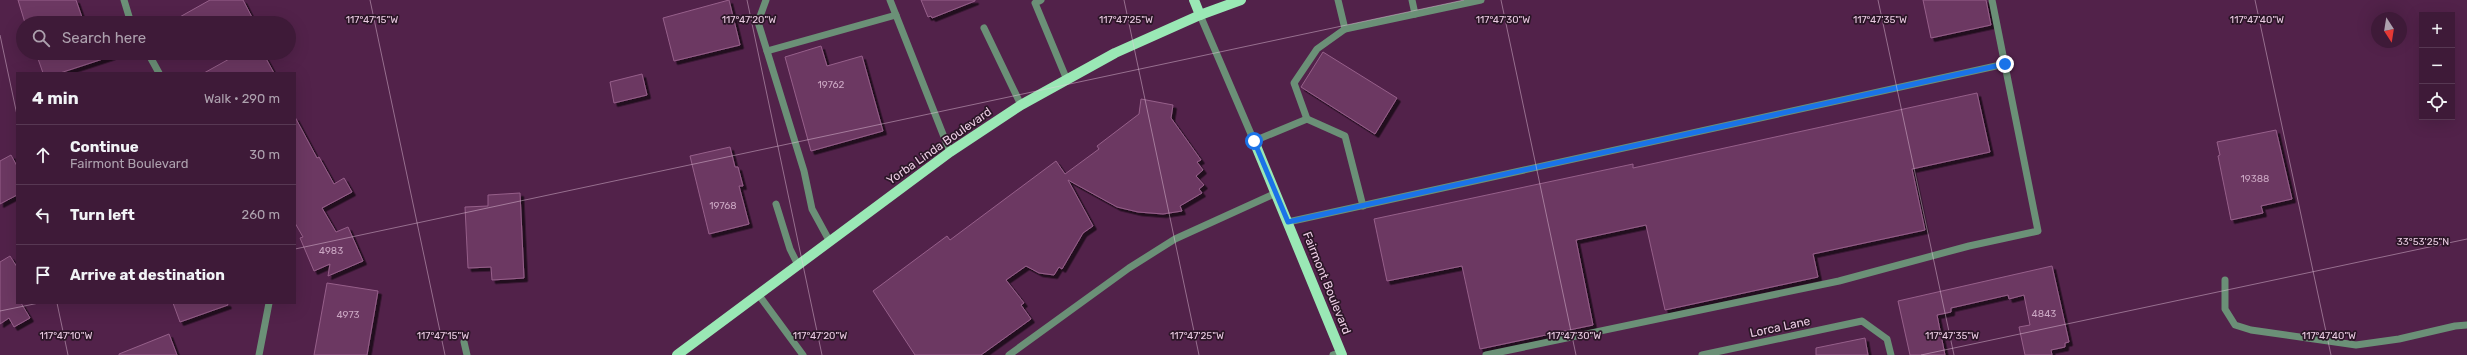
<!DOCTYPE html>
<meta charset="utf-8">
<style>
:root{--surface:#3e1a38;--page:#492743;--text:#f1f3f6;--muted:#ada1ae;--line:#573853}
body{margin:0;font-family:Rubik,sans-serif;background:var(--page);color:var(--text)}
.controls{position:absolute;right:12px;top:12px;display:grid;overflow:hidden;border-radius:0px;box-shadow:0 4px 16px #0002}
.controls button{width:36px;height:36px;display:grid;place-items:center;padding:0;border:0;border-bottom:1px solid var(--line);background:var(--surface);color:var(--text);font:20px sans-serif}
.compass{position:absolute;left:2371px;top:12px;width:36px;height:36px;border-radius:50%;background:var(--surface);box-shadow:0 4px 16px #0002;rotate:168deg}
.stop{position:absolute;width:12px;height:12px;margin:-9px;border:3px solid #1a73e8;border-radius:50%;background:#fff}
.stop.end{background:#1a73e8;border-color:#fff;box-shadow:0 1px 4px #0008}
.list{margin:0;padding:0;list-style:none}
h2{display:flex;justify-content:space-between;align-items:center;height:52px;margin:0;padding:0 16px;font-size:17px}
h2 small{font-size:13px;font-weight:400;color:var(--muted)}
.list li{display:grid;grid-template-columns:26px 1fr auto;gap:12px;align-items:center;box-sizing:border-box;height:60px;padding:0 16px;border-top:1px solid var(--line)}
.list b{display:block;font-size:15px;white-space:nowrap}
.list p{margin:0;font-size:13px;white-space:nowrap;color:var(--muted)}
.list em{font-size:13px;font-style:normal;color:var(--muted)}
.icon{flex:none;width:22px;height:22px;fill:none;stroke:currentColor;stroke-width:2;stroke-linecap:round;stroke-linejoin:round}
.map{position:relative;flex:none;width:2467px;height:355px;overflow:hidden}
.search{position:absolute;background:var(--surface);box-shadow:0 4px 16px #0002;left:16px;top:16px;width:280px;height:44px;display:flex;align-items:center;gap:10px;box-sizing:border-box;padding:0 14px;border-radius:22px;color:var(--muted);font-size:15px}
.panel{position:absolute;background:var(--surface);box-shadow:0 4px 16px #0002;left:16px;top:72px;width:280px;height:232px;border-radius:0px}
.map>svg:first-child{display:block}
.building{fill:#6c3962;stroke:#965f8a;filter:url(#shadow)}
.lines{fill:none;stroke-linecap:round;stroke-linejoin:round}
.minor{stroke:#6b9077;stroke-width:7}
.major{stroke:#9ae8b5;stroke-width:10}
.route{stroke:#1a73e8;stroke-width:5}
.ticks{fill:none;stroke:#ebcce3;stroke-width:1;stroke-opacity:0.45}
.labels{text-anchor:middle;stroke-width:3.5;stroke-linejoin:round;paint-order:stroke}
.number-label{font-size:10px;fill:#cba7c3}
.street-label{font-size:12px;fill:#ebcce3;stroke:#2b1627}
.ticks-label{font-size:10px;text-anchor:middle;fill:#ebcce3;stroke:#2b1627;stroke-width:3.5;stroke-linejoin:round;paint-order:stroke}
</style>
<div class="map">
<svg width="2467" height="355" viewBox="0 0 2467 355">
<defs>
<filter id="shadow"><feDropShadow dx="3.5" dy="3.5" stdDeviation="0" flood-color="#0009"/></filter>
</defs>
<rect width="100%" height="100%" fill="#52224a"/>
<g class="building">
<polygon points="18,0 76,0 84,23 25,23"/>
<polygon points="210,0 243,0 255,23 169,23"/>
<polygon points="729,0 740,45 674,61 663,18"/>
<polygon points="921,0 975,0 975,1 932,18 931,16 928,17"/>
<polygon points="1923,0 1986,0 1991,25 1931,38"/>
<polygon points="821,46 827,66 862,56 883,131 811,151 785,57"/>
<polygon points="1323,52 1397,98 1375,134 1301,87"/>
<polygon points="36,53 112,53 112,56 60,73 43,73"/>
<polygon points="240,53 263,53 274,73 204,73"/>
<polygon points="642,74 647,95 614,103 610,82"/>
<polygon points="1977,93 1990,152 1912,169 1925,230 1813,254 1818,277 1665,310 1646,225 1576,240 1593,325 1480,349 1462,266 1387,281 1374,219 1633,164 1633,168"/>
<polygon points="1141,99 1173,105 1171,118 1201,160 1197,162 1203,170 1196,176 1204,185 1199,189 1202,193 1180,206 1182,211 1163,214 1138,212 1117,207 1068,180 1093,226 1083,233 1062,269 1059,267 1054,275 1039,273 1026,266 1006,280 1024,303 1021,305 1031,319 981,355 915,355 873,291 947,236 950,240 1056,161 1065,174 1099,149 1097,146 1139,114"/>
<polygon points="295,117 317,158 319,157 334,184 344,178 352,192 322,208 336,232 348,227 363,261 328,276 330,264 314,271 300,238 303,237 295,223"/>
<polygon points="2276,130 2292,199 2261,206 2263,213 2231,220 2218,156 2220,155 2217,142"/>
<polygon points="730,147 735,167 738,167 743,186 739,186 749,224 709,234 690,156"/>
<polygon points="11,155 17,166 17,195 0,204 0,161"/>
<polygon points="520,193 524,278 492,280 491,267 468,268 465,207 488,206 488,195"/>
<polygon points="10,256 17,267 17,303 21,303 30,318 14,327 9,318 0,324 0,262"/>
<polygon points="2052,266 2069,342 2065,343 2065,347 2051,350 2052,355 2025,355 2019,327 2030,325 2024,295 2009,299 2008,295 1951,308 1951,312 1937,315 1945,355 1910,355 1898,301"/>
<polygon points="327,283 378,291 367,355 314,355"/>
<polygon points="173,303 227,303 228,305 180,322"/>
<polygon points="169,334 177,355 119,355 119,354"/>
<polygon points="1865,338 1868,355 1816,355 1816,348"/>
</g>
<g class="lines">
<g class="minor">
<polyline points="124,0 131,23"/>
<polyline points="766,0 758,22 804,171 812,209 830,242"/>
<polyline points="890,0 950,152"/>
<polyline points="1041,0 1035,3 1067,80"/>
<polyline points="1338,0 1345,29"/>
<polyline points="1412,0 1415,14"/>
<polyline points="1200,15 1254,141 1307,119"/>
<polyline points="984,28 1021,105"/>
<polyline points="767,51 896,15"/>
<polyline points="148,53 159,73"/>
<polyline points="776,204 790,249 798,265"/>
<polyline points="1363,206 1345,136 1307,119 1294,83 1317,49 1345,29 1481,0"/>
<polyline points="1288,222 2005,64"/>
<polyline points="2225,280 2225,309 2235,325 2251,330 2356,345 2399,339 2455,326 2467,325"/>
<polyline points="758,294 803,355"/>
<polyline points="464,342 467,355"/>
<polyline points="259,355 269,303"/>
<polyline points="1009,355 1129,268 1175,239 1276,193"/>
<polyline points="1333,355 1341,353"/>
<polyline points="1486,355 1839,281 1969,246 2038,231 1992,0"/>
<polyline points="1702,355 1862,321 1887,339 1891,355"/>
</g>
<g class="major">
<polyline points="1194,0 1200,15"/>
<polyline points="1254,141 1342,355"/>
<polyline points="677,355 950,152 1021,105 1115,53 1200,15 1241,0"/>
</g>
</g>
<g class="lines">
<polyline class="route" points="1254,141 1288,222 2005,64"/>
</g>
<path class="ticks" d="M370,0L445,355M747,0L822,355M1124,0L1199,355M1501,0L1576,355M1878,0L1954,355M2255,0L2331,355M0,35L17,115M295,249L1464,0M57,303L68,355M0,311L39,303M1921,355L2467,239"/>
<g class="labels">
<g class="number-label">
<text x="831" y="88">19762</text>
<text x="2255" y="182">19388</text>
<text x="723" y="209">19768</text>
<text x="331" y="254">4983</text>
<text x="2044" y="317">4843</text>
<text x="348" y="318">4973</text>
</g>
<g class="street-label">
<text transform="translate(939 146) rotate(-35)" y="4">Yorba Linda Boulevard</text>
<text transform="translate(1327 283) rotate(68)" y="4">Fairmont Boulevard</text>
<text transform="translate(1780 327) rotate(-12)" y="4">Lorca Lane</text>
</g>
</g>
<g class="ticks-label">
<text x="372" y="23">117°47'15"W</text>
<text x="749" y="23">117°47'20"W</text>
<text x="1126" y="23">117°47'25"W</text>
<text x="1503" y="23">117°47'30"W</text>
<text x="1880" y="23">117°47'35"W</text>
<text x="2257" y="23">117°47'40"W</text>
<text x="2423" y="245">33°53'25"N</text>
<text x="66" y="339">117°47'10"W</text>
<text x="443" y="339">117°47'15"W</text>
<text x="820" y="339">117°47'20"W</text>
<text x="1197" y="339">117°47'25"W</text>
<text x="1574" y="339">117°47'30"W</text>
<text x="1952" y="339">117°47'35"W</text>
<text x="2329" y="339">117°47'40"W</text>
</g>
</svg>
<div class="controls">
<button>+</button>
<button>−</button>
<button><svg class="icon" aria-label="locate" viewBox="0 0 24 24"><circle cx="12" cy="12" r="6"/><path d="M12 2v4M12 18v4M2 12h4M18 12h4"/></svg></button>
</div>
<svg class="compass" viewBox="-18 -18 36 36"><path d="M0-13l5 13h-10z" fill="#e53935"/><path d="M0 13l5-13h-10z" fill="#ada1ae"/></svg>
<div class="stop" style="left:1254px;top:141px"></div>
<div class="stop end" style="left:2005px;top:64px"></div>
<div class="search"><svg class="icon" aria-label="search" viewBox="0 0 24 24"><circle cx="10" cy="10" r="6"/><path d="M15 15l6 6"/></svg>Search here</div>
<section class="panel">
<h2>4 min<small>Walk · 290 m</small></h2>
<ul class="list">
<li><svg class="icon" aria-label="ahead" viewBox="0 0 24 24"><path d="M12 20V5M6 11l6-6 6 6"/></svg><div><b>Continue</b><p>Fairmont Boulevard</p></div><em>30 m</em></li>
<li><svg class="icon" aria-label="left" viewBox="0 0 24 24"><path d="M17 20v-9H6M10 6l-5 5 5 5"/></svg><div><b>Turn left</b></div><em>260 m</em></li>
<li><svg class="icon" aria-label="arrive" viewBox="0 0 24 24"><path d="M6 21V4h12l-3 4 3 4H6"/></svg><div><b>Arrive at destination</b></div></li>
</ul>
</section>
</div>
